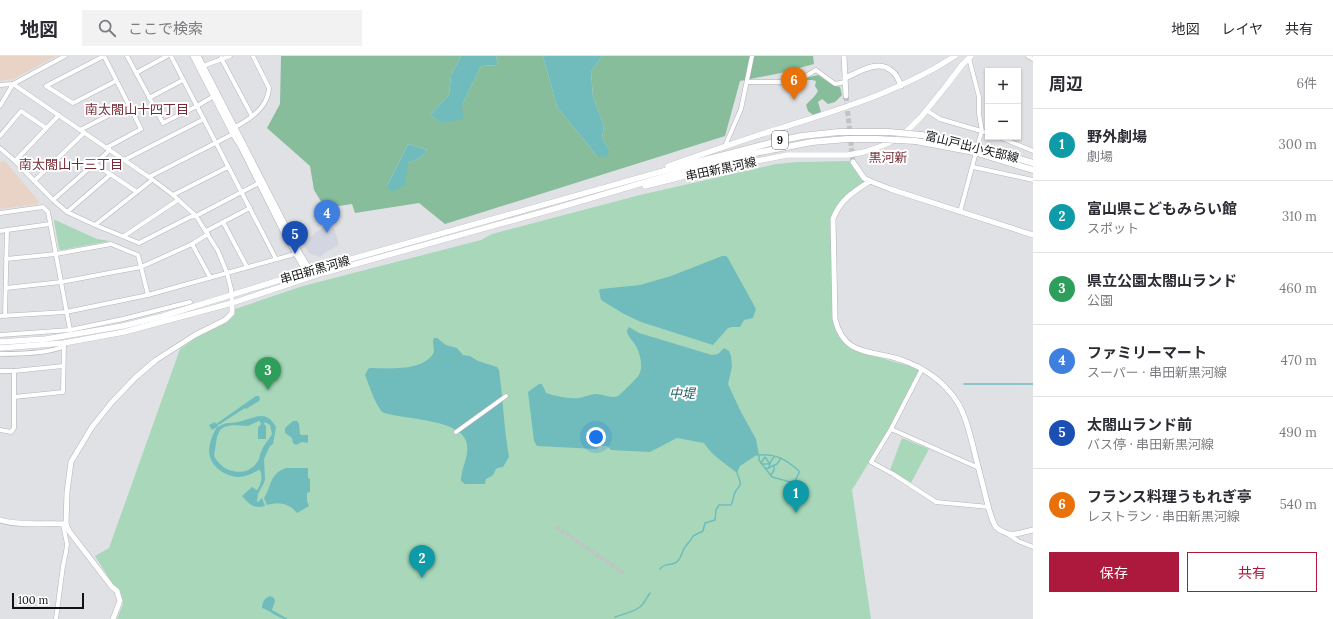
<!DOCTYPE html>
<html lang="ja">
<meta charset="utf-8">
<style>
:root{--surface:#fff;--page:#f2f2f3;--text:#2b2b33;--muted:#7c7c81;--line:#e1e1e2;--accent:#ad193c}
body{margin:0;font-family:Lora,"Noto Sans JP",serif;background:var(--page);color:var(--text)}
.controls{position:absolute;right:12px;top:12px;display:grid;overflow:hidden;border-radius:0px;box-shadow:0 1px 3px #0004}
.controls button{width:36px;height:36px;display:grid;place-items:center;padding:0;border:0;border-bottom:1px solid var(--line);background:var(--surface);color:var(--text);font:20px sans-serif}
.scale{position:absolute;left:12px;bottom:10px;width:72px;box-sizing:border-box;padding-left:4px;border:2px solid #111213;border-top:0;font-size:11px;line-height:14px;white-space:nowrap;color:#111213;-webkit-text-stroke:3px #fff;paint-order:stroke}
.you{position:absolute;left:596px;top:381px;width:14px;height:14px;margin:-10px;border:3px solid #fff;border-radius:50%;background:#1a73e8;box-shadow:0 0 0 6px #1a73e833}
.badge{display:grid;place-items:center;width:26px;height:26px;border-radius:50%;background:var(--accent);color:#fff;font-size:13px;font-weight:700}
.pin{position:absolute;translate:-50% -33px;filter:drop-shadow(0 1px 2px #0008)}
.pin::after{content:'';position:absolute;top:21px;width:14px;height:12px;background:inherit;clip-path:polygon(0 0,100% 0,50% 100%)}
.list{margin:0;padding:0;list-style:none}
h2{display:flex;justify-content:space-between;align-items:center;height:52px;margin:0;padding:0 16px;font-size:17px}
h2 small{font-size:13px;font-weight:400;color:var(--muted)}
.list li{display:grid;grid-template-columns:26px 1fr auto;gap:12px;align-items:center;box-sizing:border-box;height:72px;padding:0 16px;border-top:1px solid var(--line)}
.list b{display:block;font-size:15px;white-space:nowrap}
.list p{margin:0;font-size:13px;white-space:nowrap;color:var(--muted)}
.list em{font-size:13px;font-style:normal;color:var(--muted)}
.actions{display:flex;gap:8px;padding:12px 16px}
.actions a{flex:1;padding:9px 0;border:1px solid var(--accent);border-radius:0px;text-align:center;font-size:14px;color:var(--accent)}
.actions .main{background:var(--accent);color:#fff}
.icon{flex:none;width:22px;height:22px;fill:none;stroke:currentColor;stroke-width:2;stroke-linecap:round;stroke-linejoin:round}
.map{position:relative;flex:none;width:1033px;height:563px;overflow:hidden}
header{display:flex;align-items:center;gap:24px;box-sizing:border-box;height:56px;padding:0 20px;background:var(--surface);border-bottom:1px solid var(--line)}
header strong{font-size:19px}
nav{display:flex;gap:22px;margin-inline-start:auto;font-size:14px}
.search{width:280px;height:36px;background:var(--page);display:flex;align-items:center;gap:10px;box-sizing:border-box;padding:0 14px;border-radius:0px;color:var(--muted);font-size:15px}
main{display:flex}
aside{flex:1;background:var(--surface)}
.map>svg:first-child{display:block}
.built{fill:#d3d6e1}
.education{fill:#e8d3c6}
.green{fill:#a8d8b9}
.forest{fill:#87bd9a;fill-rule:evenodd}
.water{fill:#70bcbd;fill-rule:evenodd}
.lines{fill:none;stroke-linecap:round;stroke-linejoin:round}
.stream{stroke:#70bcbd;stroke-width:1.5}
.minor-tunnel{stroke:#c1c2c6;stroke-width:4;stroke-dasharray:4 2;stroke-linecap:butt}
.tertiary-tunnel{stroke:#c1c2c6;stroke-width:5;stroke-dasharray:5 2.5;stroke-linecap:butt}
.minor-casing{stroke:#b3b4b8;stroke-width:5}
.tertiary-casing{stroke:#b3b4b8;stroke-width:6}
.secondary-casing{stroke:#b3b4b8;stroke-width:6}
.primary-casing{stroke:#b3b4b8;stroke-width:7}
.minor{stroke:#fff;stroke-width:4}
.tertiary{stroke:#fff;stroke-width:5}
.secondary{stroke:#fff;stroke-width:5.5}
.primary{stroke:#fff;stroke-width:6}
.primary-bridge-casing{stroke:#b3b4b8;stroke-width:7;stroke-linecap:butt}
.primary-bridge{stroke:#fff;stroke-width:6}
.labels{text-anchor:middle;stroke-width:4;stroke-linejoin:round;paint-order:stroke}
.shield{fill:#fff;stroke:#58595a;stroke-width:1}
.shield-label{font-size:11px;font-weight:bold;fill:#111213}
.street-label{font-size:12px;fill:#111213;stroke:#fff}
.neighbourhood-label{font-size:13px;fill:#752e37;stroke:#fff}
.water-label{font-size:13px;font-style:italic;fill:#1d5d5f;stroke:#fff}
</style>
<header>
<strong>地図</strong>
<div class="search"><svg class="icon" aria-label="search" viewBox="0 0 24 24"><circle cx="10" cy="10" r="6"/><path d="M15 15l6 6"/></svg>ここで検索</div>
<nav><a>地図</a><a>レイヤ</a><a>共有</a></nav>
</header>
<main>
<div class="map">
<svg width="1033" height="563" viewBox="0 0 1033 563">
<rect width="100%" height="100%" fill="#e0e1e5"/>
<polygon class="built" points="332,164 339,189 326,196 320,201 309,197 303,187"/>
<g class="education">
<polygon points="0,0 56,0 13,23 0,25"/>
<polygon points="5,105 39,146 38,148 0,153 0,106"/>
</g>
<g class="green">
<path d="M850,105L863,124L867,125C849,137 839,142 830,163L833,264L836,275L847,289L863,297L920,313L890,372L852,434L871,563H117L123,548L117,535L95,500L109,492L180,293L197,281L227,266L235,259V253L303,230L481,184L492,178L640,139L776,108L798,106Z"/>
<polygon points="55,164 97,183 110,185 61,194 59,193 54,164"/>
<polygon points="902,382 929,393 911,427 890,414"/>
</g>
<g class="forest">
<path d="M281,0H461L451,19L449,39L430,59L443,67L462,49L481,10L498,9L496,0H543L557,51L597,100L609,93L602,82L604,70L593,41L591,16L602,0H813L814,8L781,17L740,25L725,80L445,168L419,147L355,157L352,148L325,152L314,134L310,110L267,72L280,48ZM408,88L427,94L420,102L408,107L387,130Z"/>
<path d="M818,19L833,29L840,31L842,39L835,46L828,48L822,43L818,46L821,56L813,59L808,55L806,49C810,44 815,41 818,35L815,30L816,25L812,24H805L809,21Z"/>
</g>
<g class="water">
<polygon points="461,0 496,0 498,9 481,10 462,49 463,63 442,67 430,59 449,39 451,19"/>
<polygon points="543,0 602,0 591,16 593,41 604,70 602,82 609,93 607,101 597,100 557,51"/>
<polygon points="408,88 427,94 420,102 408,107 405,129 392,136 387,130"/>
<polygon points="722,200 726,200 728,202 756,253 753,262 744,264 740,271 732,271 728,272 713,289 641,266 624,258 601,244 599,234 601,233 640,229 671,220"/>
<path d="M629,271L639,277L712,299L718,298L724,292L729,295L731,300L732,311L728,328L741,356L756,383L759,399L755,400L740,410L737,417C725,407 712,400 704,387L677,382L650,396L611,394L607,390H600L596,393L537,390L534,385L528,336L539,328H542L546,337C555,340 569,343 579,342C585,341 590,338 597,338C603,338 611,343 618,340C620,339 638,321 639,319C640,317 640,315 641,313C642,305 639,294 634,287C631,282 627,280 627,274Z"/>
<path d="M434,282H437L446,289L457,292L463,299L470,300L478,305L497,311L499,314C503,343 504,372 509,401L503,411C492,412 497,416 492,420C490,421 488,422 486,423L485,428H465L461,425C461,412 469,401 467,389C465,362 401,364 382,356C374,345 370,332 365,319L368,313L370,312C388,312 424,316 434,296L433,285Z"/>
<path d="M256,340H259L260,343L259,345L246,353L245,352L217,370L218,371C227,365 229,368 238,366C254,363 265,352 276,371L273,388L270,390L264,403L265,423L264,427L258,438L257,446H258L262,442L265,450C253,453 249,448 242,440L252,431L257,434C261,429 263,421 260,414H259C253,417 246,421 239,421C227,421 213,412 210,401C207,392 212,379 217,371L212,374L209,369L215,366L216,368ZM259,365L261,367L260,370L258,371V383H266V370L264,368L265,366L270,369L272,378C269,384 264,388 262,394C260,397 260,400 259,403C254,413 244,418 233,415C225,414 218,407 214,400L217,381L220,374L224,371L233,369L248,370Z"/>
<polygon points="293,365 297,365 299,368 300,378 302,379 308,379 308,387 302,386 296,389 293,387 292,382 285,377 285,372"/>
<path d="M286,412H308V422L310,423V436L307,437V445L309,450L297,457C289,447 279,446 267,449L264,442C272,430 269,418 286,412Z"/>
<path d="M270,540L274,542L275,545L272,554L288,563C278,563 271,555 262,552C262,547 264,542 270,540Z"/>
</g>
<g class="lines">
<g class="stream">
<polyline points="964,328 1033,328"/>
<path d="M759,399C775,397 787,404 799,415V417L794,427L772,421L759,404Z"/>
<polyline points="761,407 765,401 770,408 762,408"/>
<polyline points="769,411 771,405 774,401"/>
<polyline points="766,413 777,408 781,402"/>
<polyline points="771,419 774,414 774,409"/>
<path d="M660,513C666,506 668,510 675,507C682,504 681,496 685,491C688,487 691,485 693,480L703,475L705,467L715,464L716,454L719,449H731C733,445 733,443 734,439C738,427 744,434 737,417"/>
<path d="M615,561C624,558 633,556 640,551C644,548 647,541 650,537"/>
</g>
<polyline class="minor-tunnel" points="556,471 625,518"/>
<polyline class="tertiary-tunnel" points="846,40 853,106"/>
<g class="minor-casing">
<g id="minor">
<polyline points="104,0 46,30 73,47 116,25"/>
<polyline points="104,0 141,73 106,92"/>
<polyline points="127,0 163,67 197,50 214,40"/>
<polyline points="171,0 276,203"/>
<polyline points="1028,0 1033,3"/>
<polyline points="221,2 252,60"/>
<polyline points="969,2 979,41 979,58 982,75 979,84"/>
<polyline points="203,10 230,0"/>
<polyline points="136,17 167,0"/>
<polyline points="748,26 788,26 799,24 816,14 835,28 845,26"/>
<polyline points="13,28 149,121 173,139 196,160 218,195 227,217 231,233 232,247"/>
<polyline points="0,29 13,28 65,0"/>
<polyline points="149,42 183,24"/>
<polyline points="0,50 13,28"/>
<polyline points="926,54 940,63 988,77"/>
<path d="M235,71C251,63 268,51 269,32L253,0"/>
<polyline points="80,74 129,49"/>
<polyline points="0,80 21,55 46,72"/>
<polyline points="999,81 1033,95"/>
<polyline points="725,90 741,53 752,0"/>
<polyline points="0,92 15,105 53,144 67,156 95,169 139,187 190,161 196,160 259,127"/>
<polyline points="124,104 204,63"/>
<polyline points="15,105 59,59"/>
<polyline points="95,108 137,136"/>
<polyline points="973,111 1033,124"/>
<polyline points="149,121 233,78"/>
<polyline points="34,125 84,77"/>
<polyline points="173,139 228,111"/>
<polyline points="53,144 110,94"/>
<polyline points="67,156 110,119"/>
<polyline points="960,156 975,100"/>
<polyline points="0,157 43,151 48,156 70,274"/>
<polyline points="223,166 247,211"/>
<polyline points="95,169 152,124"/>
<polyline points="0,175 50,168"/>
<polyline points="206,175 250,152"/>
<polyline points="124,180 178,144"/>
<polyline points="192,188 208,178"/>
<polyline points="6,232 61,226 141,211 192,188 210,221"/>
<polyline points="148,239 295,198"/>
<polyline points="0,260 66,256 148,239 138,199 111,188 56,198 6,203"/>
<polyline points="5,260 7,174"/>
<polyline points="0,279 70,274 123,263 190,246"/>
<path d="M0,298C16,298 51,297 64,290"/>
<polyline points="922,313 891,373 871,406 893,418 936,446 989,451"/>
<polyline points="0,315 14,315 63,310"/>
<polyline points="14,341 63,336 64,287"/>
<polyline points="891,373 979,412"/>
<polyline points="0,374 11,376 14,372 14,315"/>
<polyline points="456,376 506,340"/>
<polyline points="1008,478 1018,485 1033,491"/>
<polyline points="56,563 63,510 66,496 67,488 63,468"/>
</g>
</g>
<g class="tertiary-casing">
<g id="tertiary">
<polyline points="193,0 233,78 241,91 284,177 308,219"/>
<polyline points="198,0 299,196 312,217"/>
<polyline points="844,0 846,40"/>
<path d="M845,22C859,16 879,2 893,16C897,19 899,25 901,30"/>
<polyline points="853,106 864,122 870,125"/>
<path d="M1033,179L890,133L870,125C853,136 841,143 833,163L835,263C844,300 869,294 899,303C923,311 944,325 958,347C966,360 969,375 973,390C977,407 982,425 986,442C988,450 992,466 996,471C998,473 1001,475 1004,476C1012,481 1024,476 1033,474"/>
<path d="M0,464C19,470 46,467 66,468"/>
<polyline points="113,563 120,545 117,535 112,531 69,475 66,468 67,436 71,406 92,371 112,346 136,321 156,304 195,279 225,264 232,257 232,247"/>
</g>
</g>
<g class="secondary-casing">
<g id="secondary">
<path d="M668,110C704,98 739,85 775,74C837,54 900,36 955,0"/>
<polyline points="645,130 701,116 787,99 848,99 864,96 882,90 901,81 921,61 946,30 962,9 971,0"/>
<polyline points="0,286 46,283 123,270 163,260 319,212 674,112"/>
<polyline points="0,292 64,287 124,276 232,247 320,218 554,153 673,118"/>
</g>
</g>
<g class="primary-casing">
<g id="primary">
<polyline points="921,79 962,86 1033,107"/>
<polyline points="916,85 974,96 1033,114"/>
<polyline points="674,112 778,85 802,80 839,76 889,76"/>
<polyline points="673,118 745,99 812,86 847,83 877,83"/>
</g>
</g>
<use href="#minor" class="minor"/>
<use href="#tertiary" class="tertiary"/>
<use href="#secondary" class="secondary"/>
<use href="#primary" class="primary"/>
<g class="primary-bridge-casing">
<g id="primary-bridge">
<polyline points="889,76 921,79"/>
<polyline points="877,83 916,85"/>
</g>
</g>
<use href="#primary-bridge" class="primary-bridge"/>
</g>
<g class="labels">
<rect class="shield" x="772" y="75" width="16" height="18" rx="3"/>
<g class="shield-label">
<text x="780" y="88">9</text>
</g>
<g class="street-label">
<text transform="translate(972 91) rotate(14)" y="4">富山戸出小矢部線</text>
<text transform="translate(721 113) rotate(-12)" y="4">串田新黒河線</text>
<text transform="translate(315 214) rotate(-16)" y="4">串田新黒河線</text>
</g>
<g class="neighbourhood-label">
<text x="137" y="58">南太閤山十四丁目</text>
<text x="888" y="106">黒河新</text>
<text x="71" y="113">南太閤山十三丁目</text>
</g>
<g class="water-label">
<text x="682" y="342">中堤</text>
</g>
</g>
</svg>
<div class="controls">
<button>+</button>
<button>−</button>
</div>
<div class="scale">100 m</div>
<div class="you"></div>
<div class="pin badge" style="left:796px;top:457px;background:#0f9aa8">1</div>
<div class="pin badge" style="left:422px;top:522px;background:#0f9aa8">2</div>
<div class="pin badge" style="left:268px;top:334px;background:#2e9e5b">3</div>
<div class="pin badge" style="left:327px;top:177px;background:#3f7fe0">4</div>
<div class="pin badge" style="left:295px;top:198px;background:#1a4fb4">5</div>
<div class="pin badge" style="left:794px;top:44px;background:#e8710a">6</div>
</div>
<aside>
<h2>周辺<small>6件</small></h2>
<ul class="list">
<li><span class="badge" style="background:#0f9aa8">1</span><div><b>野外劇場</b><p>劇場</p></div><em>300 m</em></li>
<li><span class="badge" style="background:#0f9aa8">2</span><div><b>富山県こどもみらい館</b><p>スポット</p></div><em>310 m</em></li>
<li><span class="badge" style="background:#2e9e5b">3</span><div><b>県立公園太閤山ランド</b><p>公園</p></div><em>460 m</em></li>
<li><span class="badge" style="background:#3f7fe0">4</span><div><b>ファミリーマート</b><p>スーパー · 串田新黒河線</p></div><em>470 m</em></li>
<li><span class="badge" style="background:#1a4fb4">5</span><div><b>太閤山ランド前</b><p>バス停 · 串田新黒河線</p></div><em>490 m</em></li>
<li><span class="badge" style="background:#e8710a">6</span><div><b>フランス料理うもれぎ亭</b><p>レストラン · 串田新黒河線</p></div><em>540 m</em></li>
</ul>
<div class="actions"><a class="main">保存</a><a>共有</a></div>
</aside>
</main>
